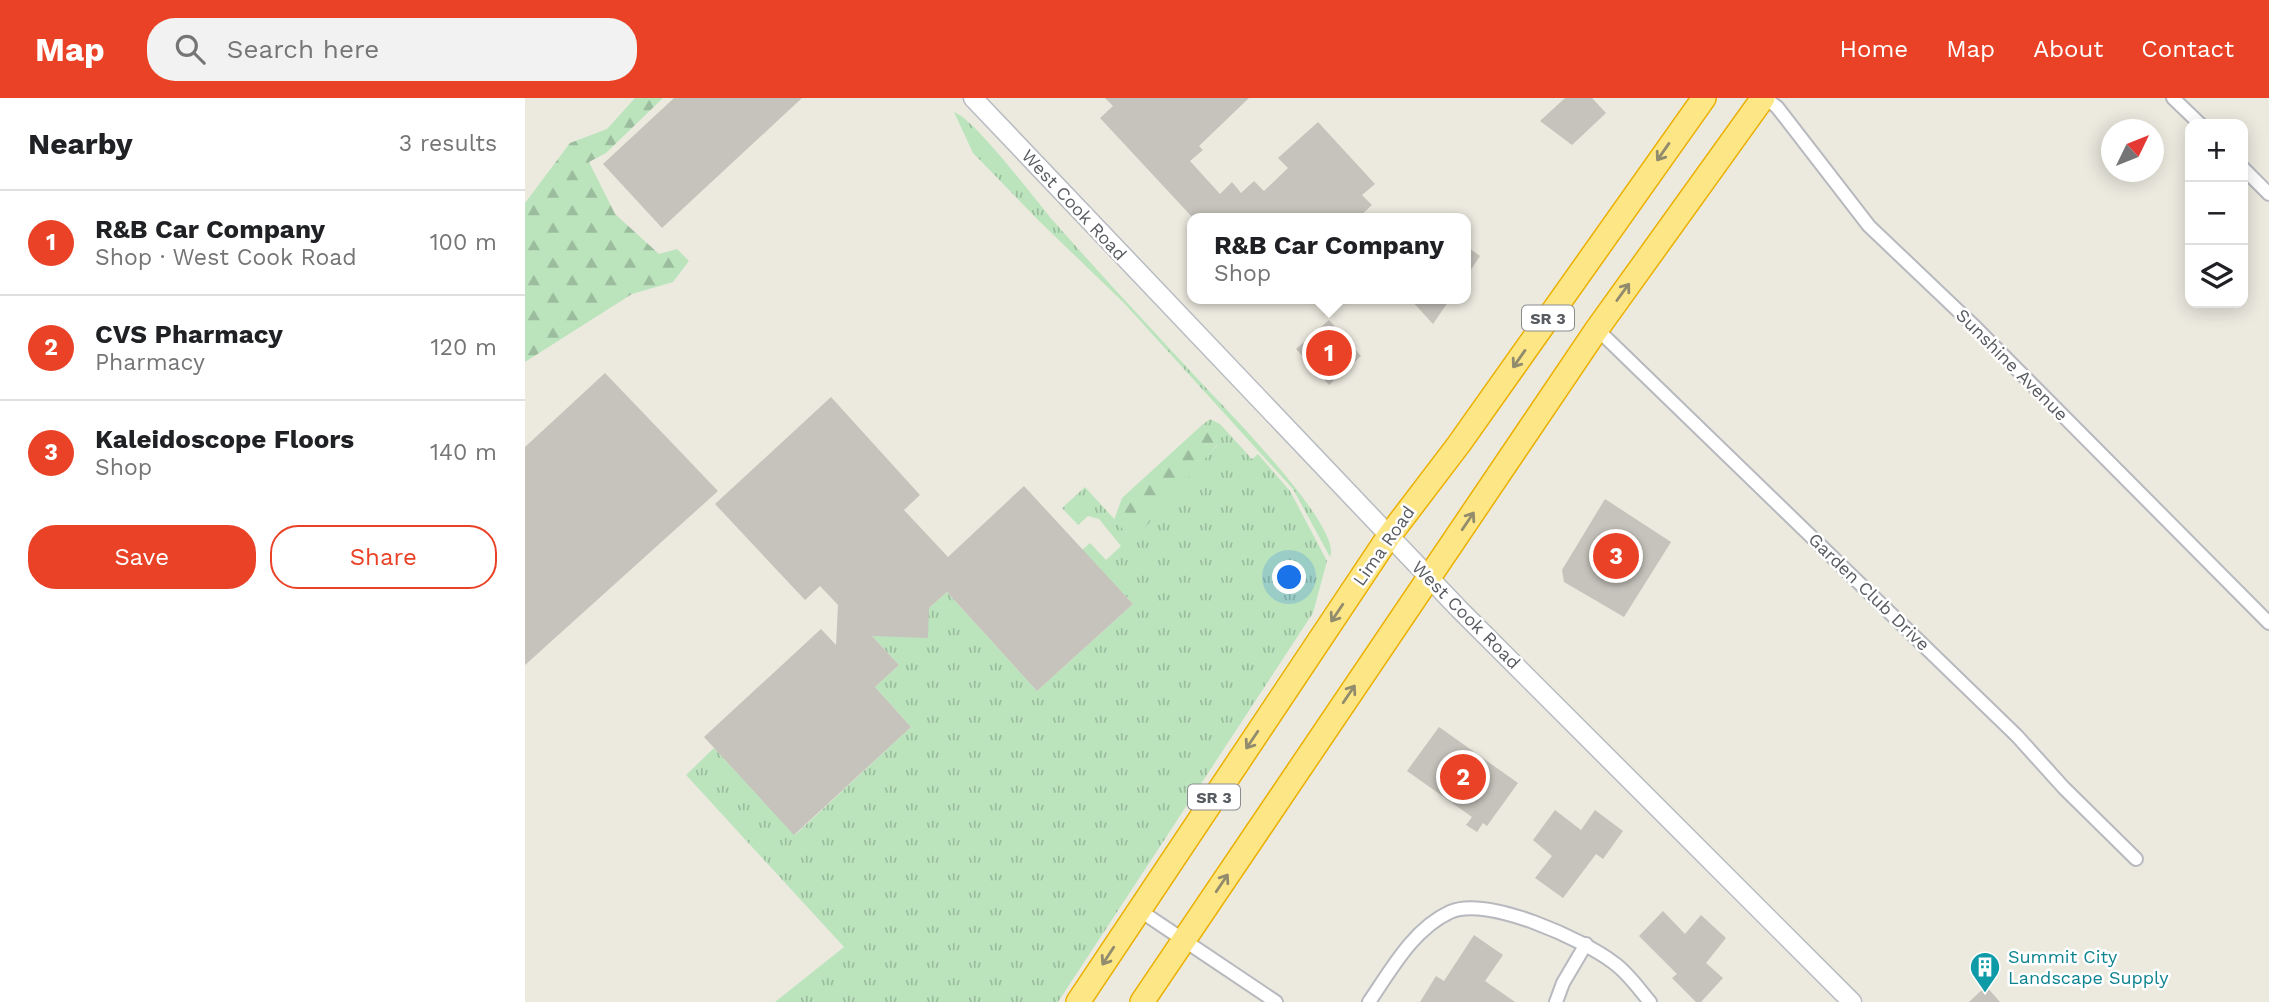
<!DOCTYPE html>
<meta charset="utf-8">
<style>
:root{--surface:#fff;--page:#f2f2f2;--text:#202124;--muted:#757577;--line:#e0e0e0;--accent:#e94227}
body{margin:0;font-family:"Work Sans",sans-serif;background:var(--page);color:var(--text)}
.controls{position:absolute;right:21px;top:21px;display:grid;overflow:hidden;border-radius:14px;box-shadow:0 4px 18px #0003}
.controls button{width:63px;height:63px;display:grid;place-items:center;padding:0;border:0;border-bottom:2px solid var(--line);background:var(--surface);color:var(--text);font:35px sans-serif}
.compass{position:absolute;left:1576px;top:21px;width:63px;height:63px;border-radius:50%;background:var(--surface);box-shadow:0 4px 18px #0003;rotate:47deg}
.you{position:absolute;left:765px;top:480px;width:24px;height:24px;margin:-18px;border:5px solid #fff;border-radius:50%;background:#1a73e8;box-shadow:0 0 0 10px #1a73e833}
.badge{display:grid;place-items:center;width:46px;height:46px;border-radius:50%;background:var(--accent);color:#fff;font-size:23px;font-weight:700}
.pin{position:absolute;translate:-50% -50%;border:4px solid #fff;box-shadow:0 2px 7px #0006}
.popup{position:absolute;left:662px;top:115px;width:284px;height:91px;box-sizing:border-box;display:grid;place-content:center;border-radius:14px;background:var(--surface);filter:drop-shadow(0 2px 5px #0005);font-size:23px;white-space:nowrap;color:var(--muted)}
.popup b{font-size:26px;color:var(--text)}
.popup::after{content:'';position:absolute;left:50%;top:100%;margin-left:-14px;border:14px solid transparent;border-top-color:var(--surface)}
.list{margin:0;padding:0;list-style:none}
h2{display:flex;justify-content:space-between;align-items:center;height:91px;margin:0;padding:0 28px;font-size:30px}
h2 small{font-size:23px;font-weight:400;color:var(--muted)}
.list li{display:grid;grid-template-columns:46px 1fr auto;gap:21px;align-items:center;box-sizing:border-box;height:105px;padding:0 28px;border-top:2px solid var(--line)}
.list b{display:block;font-size:26px;white-space:nowrap}
.list p{margin:0;font-size:23px;white-space:nowrap;color:var(--muted)}
.list em{font-size:23px;font-style:normal;color:var(--muted)}
.actions{display:flex;gap:14px;padding:21px 28px}
.actions a{flex:1;padding:16px 0;border:2px solid var(--accent);border-radius:28px;text-align:center;font-size:24px;color:var(--accent)}
.actions .main{background:var(--accent);color:#fff}
.icon{flex:none;width:38px;height:38px;fill:none;stroke:currentColor;stroke-width:2;stroke-linecap:round;stroke-linejoin:round}
.map{position:relative;flex:none;width:1744px;height:904px;overflow:hidden}
header{display:flex;align-items:center;gap:42px;box-sizing:border-box;height:98px;padding:0 35px;background:var(--accent);color:#fff}
header strong{font-size:33px}
nav{display:flex;gap:38px;margin-inline-start:auto;font-size:24px}
.search{width:490px;height:63px;background:var(--page);display:flex;align-items:center;gap:18px;box-sizing:border-box;padding:0 24px;border-radius:28px;color:var(--muted);font-size:26px}
main{display:flex}
aside{flex:1;background:var(--surface)}
.map>svg:first-child{display:block}
.grass{fill:url(#grass-tufts)}
.forest{fill:url(#forest-firs)}
.building{fill:#c6c3bc}
.lines{fill:none;stroke-linecap:round;stroke-linejoin:round}
.street-casing{stroke:#b7b9bf;stroke-width:16}
.secondary-casing{stroke:#b8bbc2;stroke-width:21}
.highway-casing{stroke:#ebaf00;stroke-width:26}
.street{stroke:#fff;stroke-width:12}
.secondary{stroke:#fff;stroke-width:18}
.highway{stroke:#fde685;stroke-width:23}
.oneway{stroke:#928c6e}
.labels{text-anchor:middle;stroke-width:5;stroke-linejoin:round;paint-order:stroke}
.shield{fill:#fff;stroke:#8a8c90;stroke-width:2}
.shield-label{font-size:16px;font-weight:bold;fill:#585b61}
.street-label{font-size:18px;fill:#585b61;stroke:#fff}
.culture-label{font-size:18px;fill:#0d838f;stroke:#fff;text-anchor:start}
</style>
<header>
<strong>Map</strong>
<div class="search"><svg class="icon" aria-label="search" viewBox="0 0 24 24"><circle cx="10" cy="10" r="6"/><path d="M15 15l6 6"/></svg>Search here</div>
<nav><a>Home</a><a>Map</a><a>About</a><a>Contact</a></nav>
</header>
<main>
<aside>
<h2>Nearby<small>3 results</small></h2>
<ul class="list">
<li><span class="badge">1</span><div><b>R&amp;B Car Company</b><p>Shop · West Cook Road</p></div><em>100 m</em></li>
<li><span class="badge">2</span><div><b>CVS Pharmacy</b><p>Pharmacy</p></div><em>120 m</em></li>
<li><span class="badge">3</span><div><b>Kaleidoscope Floors</b><p>Shop</p></div><em>140 m</em></li>
</ul>
<div class="actions"><a class="main">Save</a><a>Share</a></div>
</aside>
<div class="map">
<svg width="1744" height="904" viewBox="0 0 1744 904">
<defs>
<pattern id="grass-tufts" width="24" height="20" patternUnits="userSpaceOnUse" patternTransform="scale(1.75)"><rect width="24" height="20" fill="#bbe4bd"/><path d="M3 7l-1-3M5 7V3M7 7l1-3M15 17l-1-3M17 17v-4M19 17l1-3" fill="none" stroke="#9bbc9d"/></pattern>
<pattern id="forest-firs" width="22" height="20" patternUnits="userSpaceOnUse" patternTransform="scale(1.75)"><rect width="22" height="20" fill="#bbe4bd"/><path d="M5 1l3.5 6h-7zM16 11l3.5 6h-7z" fill="#9bbc9d"/></pattern>
</defs>
<rect width="100%" height="100%" fill="#eceadf"/>
<g class="grass">
<path d="M429,14C451,22 511,103 531,126C576,177 622,226 668,276C692,302 819,429 805,459L768,391L599,205L514,123L448,55Z"/>
<polygon points="685,321 695,326 727,361 733,356 765,393 802,463 788,515 533,904 250,904 319,849 161,677 189,650 270,737 386,629 350,589 374,567 347,538 404,510 422,494 512,593 608,506 557,452 565,445 581,462 596,448 574,421 563,418 553,427 537,410 560,389 602,435 692,348 677,327"/>
</g>
<g class="forest">
<polygon points="110,0 138,0 81,55 64,64 90,116 134,156 152,151 164,163 148,184 107,196 0,264 0,105 45,45 82,31"/>
<polygon points="677,327 692,347 616,434 602,435 589,422 597,400"/>
</g>
<g class="building">
<polygon points="149,0 277,0 137,130 78,66"/>
<polygon points="580,0 724,0 674,48 678,52 665,63 695,96 707,84 716,95 729,83 739,93 763,70 753,60 793,24 850,86 837,97 847,107 833,120 668,120 575,20 588,8"/>
<polygon points="1040,0 1067,0 1081,15 1047,47 1015,23"/>
<polygon points="941,148 955,158 941,179"/>
<polygon points="885,201 925,201 908,226"/>
<polygon points="804,222 836,258 804,287 771,251"/>
<polygon points="80,275 193,393 0,567 0,349"/>
<polygon points="306,299 395,397 379,412 423,459 499,388 608,506 512,593 422,494 404,510 403,540 347,538 374,567 350,589 386,629 269,737 179,639 296,531 311,547 313,507 295,488 280,502 190,406"/>
<polygon points="1080,401 1146,444 1099,519 1039,484 1037,472"/>
<polygon points="914,629 993,685 962,728 958,725 952,734 941,727 947,719 882,673"/>
<polygon points="1030,712 1056,732 1070,712 1098,733 1078,761 1071,756 1038,800 1010,780 1027,758 1008,742"/>
<polygon points="1138,813 1160,836 1176,817 1201,840 1181,865 1198,880 1176,904 1171,904 1147,880 1152,876 1114,838"/>
<polygon points="949,837 978,857 960,883 990,904 895,904 911,878 919,883"/>
<polygon points="1461,888 1475,904 1444,904"/>
</g>
<g class="lines">
<g class="street-casing">
<g id="street">
<polyline points="1240,0 1252,9 1344,128 1448,227 1744,525"/>
<polyline points="1648,0 1675,26"/>
<polyline points="1718,70 1744,96"/>
<polyline points="1072,231 1492,638 1539,690 1611,761"/>
<polyline points="614,812 751,904"/>
<path d="M844,904C866,872 888,831 925,814C962,797 1059,842 1089,865C1103,875 1114,891 1125,904"/>
<polyline points="1031,904 1038,885 1061,846"/>
</g>
</g>
<g class="secondary-casing">
<polyline id="secondary" points="448,0 934,511 1327,904"/>
</g>
<g class="highway-casing">
<g id="highway">
<polyline points="553,904 864,438 934,346 1179,0"/>
<polyline points="617,904 1072,231 1238,0"/>
</g>
</g>
<use href="#street" class="street"/>
<use href="#secondary" class="secondary"/>
<use href="#highway" class="highway"/>
</g>
<defs><path id="oneway-shaft" d="M-6 0H5M1.5-3L5.5 0L1.5 3" fill="none" stroke-width="1.6" stroke-linecap="round" stroke-linejoin="round" transform="scale(1.75)"/></defs>
<g class="oneway">
<use href="#oneway-shaft" transform="translate(1138 54) rotate(125)"/>
<use href="#oneway-shaft" transform="translate(1098 194) rotate(-54)"/>
<use href="#oneway-shaft" transform="translate(994 261) rotate(125)"/>
<use href="#oneway-shaft" transform="translate(943 423) rotate(-56)"/>
<use href="#oneway-shaft" transform="translate(812 515) rotate(124)"/>
<use href="#oneway-shaft" transform="translate(824 596) rotate(-56)"/>
<use href="#oneway-shaft" transform="translate(727 642) rotate(124)"/>
<use href="#oneway-shaft" transform="translate(697 785) rotate(-56)"/>
<use href="#oneway-shaft" transform="translate(583 858) rotate(123)"/>
</g>
<defs>
<g id="building-pin" transform="scale(1.575)"><path d="M0 17L-7.5 6A9.5 9.5 0 1 1 7.5 6Z" fill="#0f9aa8" stroke="#fff"/><path d="M-4-6H4V6H1V3H-1V6H-4ZM-2.5-4.3h1.7v1.8h-1.7ZM.8-4.3h1.7v1.8H.8ZM-2.5-1h1.7V.8h-1.7ZM.8-1h1.7V.8H.8Z" fill="#fff"/></g>
</defs>
<g fill-rule="evenodd">
<use href="#building-pin" x="1460" y="869"/>
</g>
<g class="labels">
<g class="shield">
<rect x="997" y="207.5" width="52" height="25" rx="5"/>
<rect x="663" y="686.5" width="52" height="25" rx="5"/>
</g>
<g class="shield-label">
<text x="1023" y="226">SR 3</text>
<text x="689" y="705">SR 3</text>
</g>
<g class="street-label">
<text transform="translate(549 107) rotate(47)" y="6">West Cook Road</text>
<text transform="translate(1487 267) rotate(45)" y="6">Sunshine Avenue</text>
<text transform="translate(859 448) rotate(-55)" y="6">Lima Road</text>
<text transform="translate(1344 494) rotate(44)" y="6">Garden Club Drive</text>
<text transform="translate(941 517) rotate(45)" y="6">West Cook Road</text>
</g>
<g class="culture-label">
<text x="1483" y="865">Summit City<tspan x="1483" dy="21">Landscape Supply</tspan></text>
</g>
</g>
</svg>
<div class="controls">
<button>+</button>
<button>−</button>
<button><svg class="icon" aria-label="layers" viewBox="0 0 24 24"><path d="M12 4l9 5-9 5-9-5zM3 14l9 5 9-5"/></svg></button>
</div>
<svg class="compass" viewBox="-18 -18 36 36"><path d="M0-13l5 13h-10z" fill="#e53935"/><path d="M0 13l5-13h-10z" fill="#757577"/></svg>
<div class="you"></div>
<div class="pin badge" style="left:804px;top:255px">1</div>
<div class="popup"><b>R&amp;B Car Company</b>Shop</div>
<div class="pin badge" style="left:938px;top:679px">2</div>
<div class="pin badge" style="left:1091px;top:458px">3</div>
</div>
</main>
